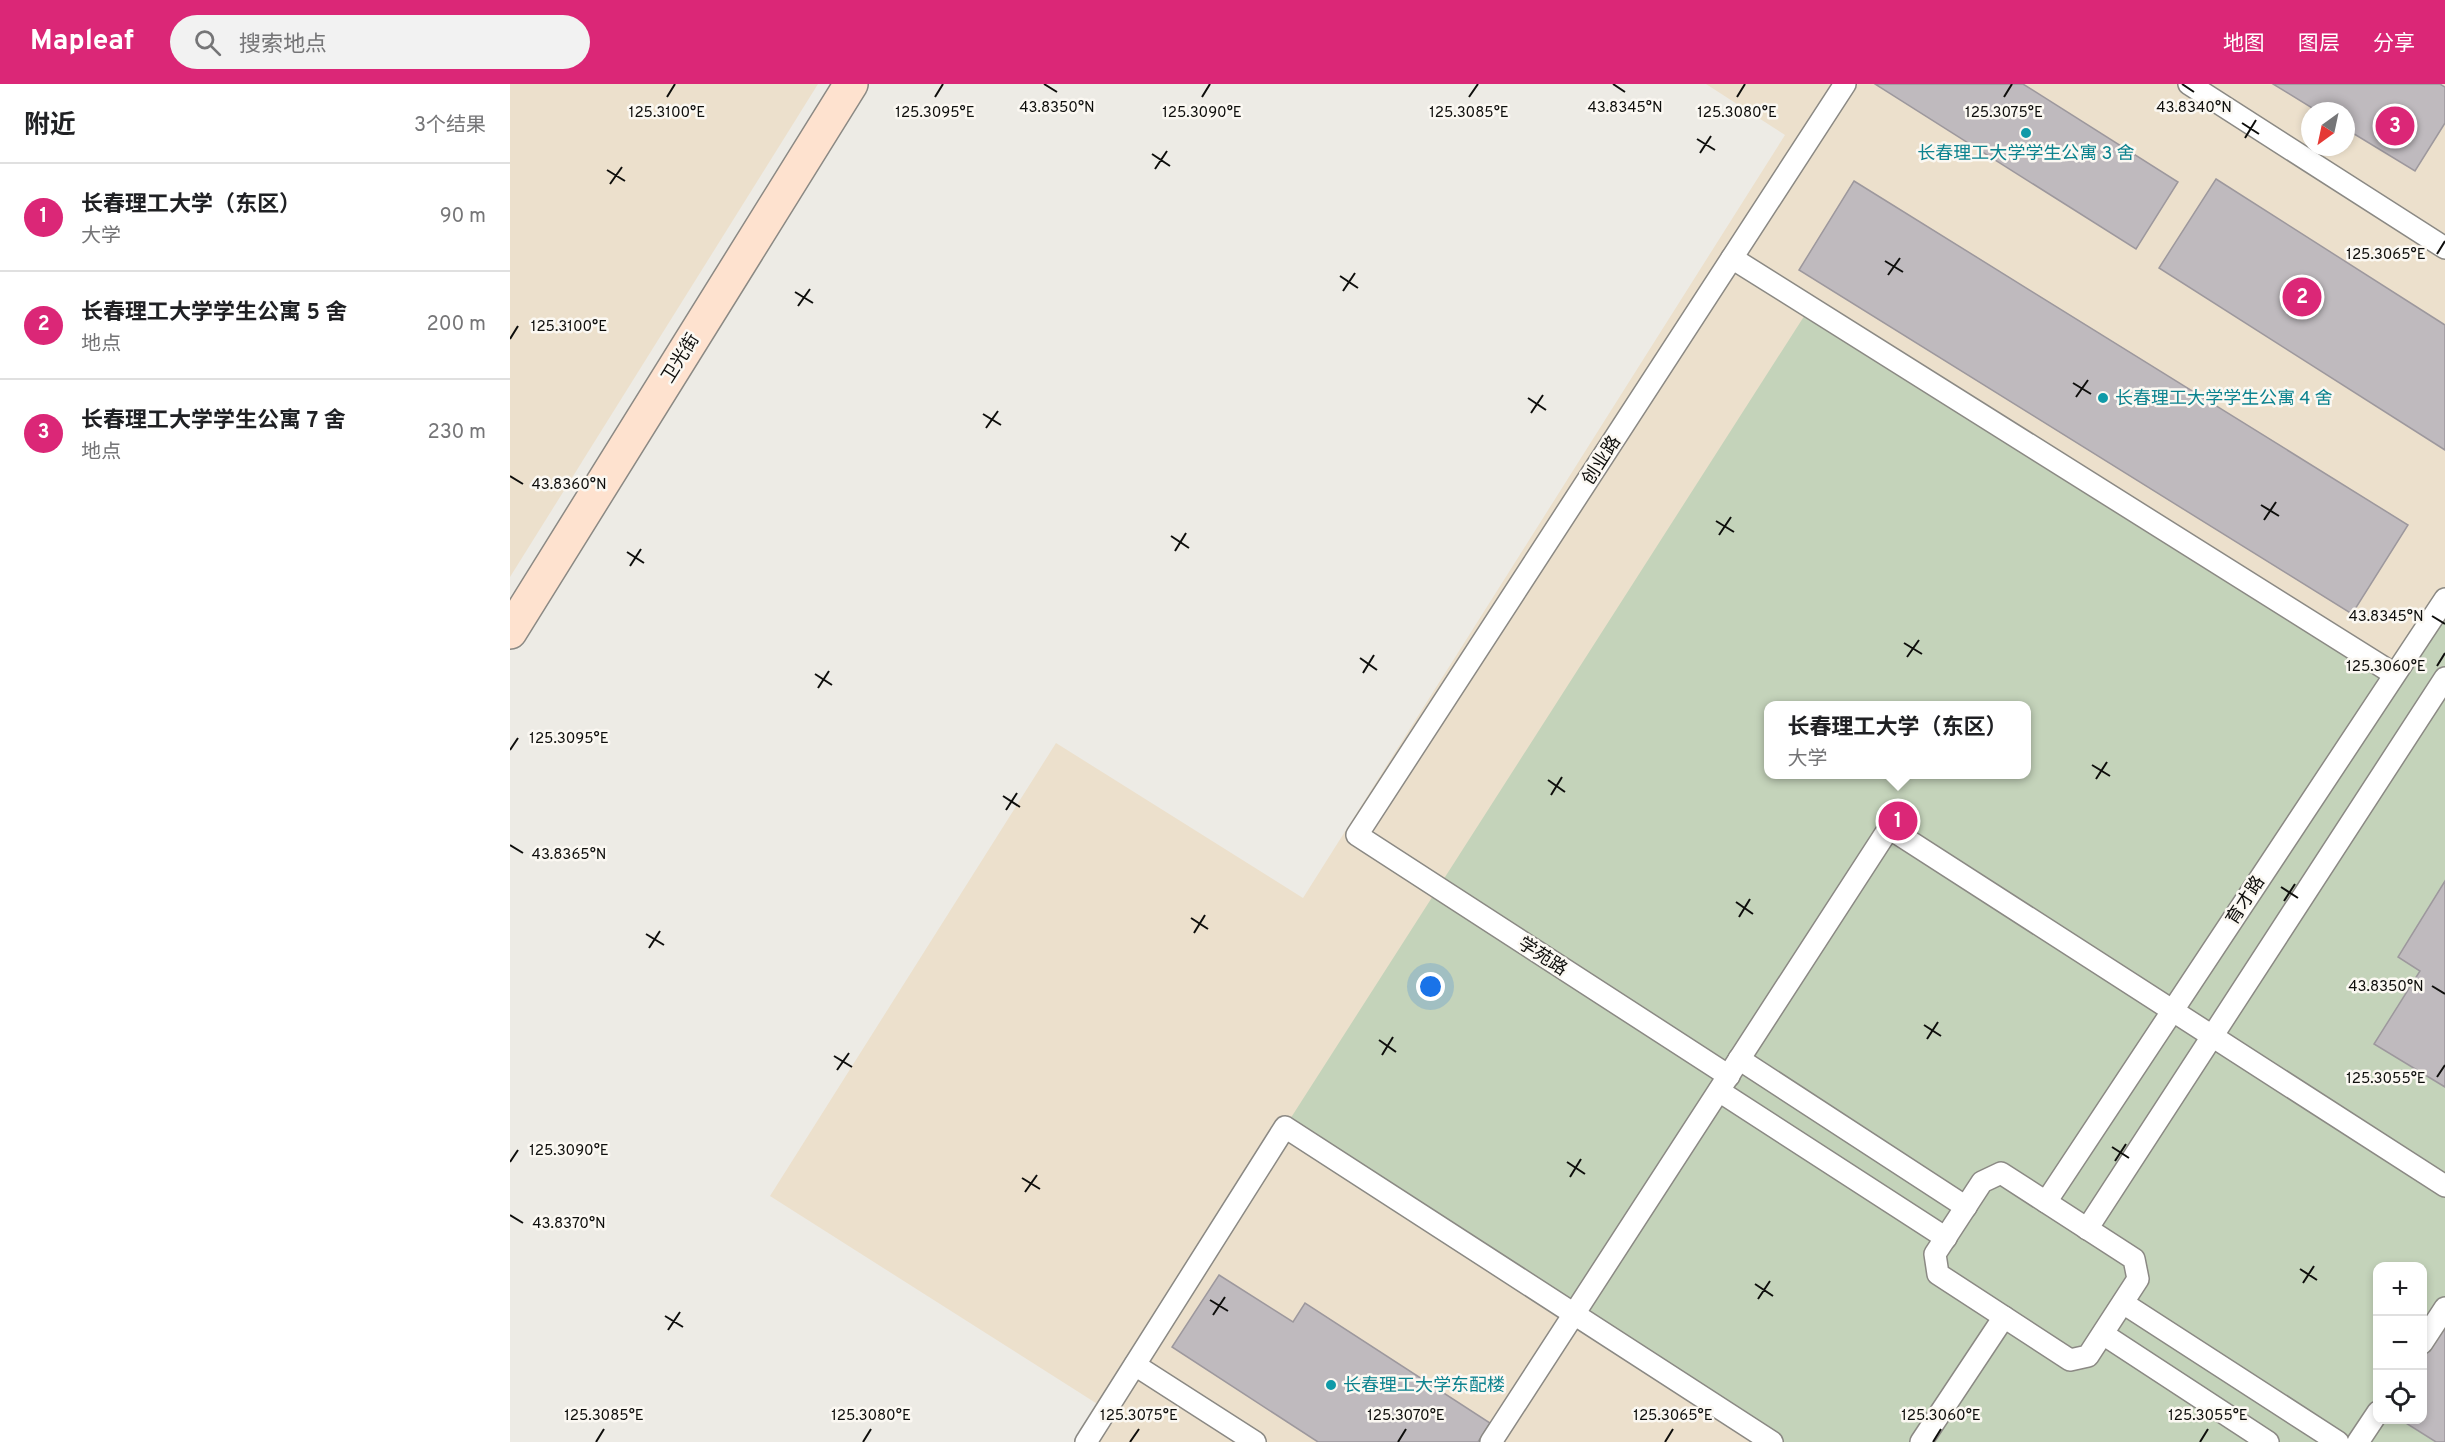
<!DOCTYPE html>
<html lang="zh">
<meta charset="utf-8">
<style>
:root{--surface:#fff;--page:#f2f2f2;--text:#202124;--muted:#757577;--line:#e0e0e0;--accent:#db2777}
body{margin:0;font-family:Overpass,"Noto Sans SC",sans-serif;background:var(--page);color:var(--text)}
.controls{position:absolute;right:18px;bottom:18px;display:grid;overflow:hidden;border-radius:12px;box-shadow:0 3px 9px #0003}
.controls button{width:54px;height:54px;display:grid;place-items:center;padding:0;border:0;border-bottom:2px solid var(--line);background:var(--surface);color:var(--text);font:30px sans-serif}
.compass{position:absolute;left:1791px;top:18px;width:54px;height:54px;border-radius:50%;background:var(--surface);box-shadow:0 3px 9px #0003;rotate:213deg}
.you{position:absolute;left:921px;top:903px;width:21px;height:21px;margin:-15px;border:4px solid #fff;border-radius:50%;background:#1a73e8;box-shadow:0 0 0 9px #1a73e833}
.badge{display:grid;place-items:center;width:39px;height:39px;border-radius:50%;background:var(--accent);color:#fff;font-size:20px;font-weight:700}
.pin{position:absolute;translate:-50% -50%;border:3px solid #fff;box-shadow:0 2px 6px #0006}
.popup{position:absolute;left:1254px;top:617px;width:267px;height:78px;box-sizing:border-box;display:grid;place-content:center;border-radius:12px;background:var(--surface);filter:drop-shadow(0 2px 4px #0005);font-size:20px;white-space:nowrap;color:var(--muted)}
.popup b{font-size:22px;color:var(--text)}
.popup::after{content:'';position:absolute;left:50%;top:100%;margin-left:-12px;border:12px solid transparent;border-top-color:var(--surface)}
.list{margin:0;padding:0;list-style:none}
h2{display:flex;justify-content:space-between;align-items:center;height:78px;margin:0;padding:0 24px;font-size:26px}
h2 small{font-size:20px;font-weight:400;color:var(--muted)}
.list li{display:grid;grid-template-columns:39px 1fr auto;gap:18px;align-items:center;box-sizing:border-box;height:108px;padding:0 24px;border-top:2px solid var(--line)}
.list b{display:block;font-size:22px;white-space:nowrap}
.list p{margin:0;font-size:20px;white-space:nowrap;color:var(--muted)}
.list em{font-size:20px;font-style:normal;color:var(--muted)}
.icon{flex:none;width:33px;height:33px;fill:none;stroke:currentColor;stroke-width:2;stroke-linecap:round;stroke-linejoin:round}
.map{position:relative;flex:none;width:1935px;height:1358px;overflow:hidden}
header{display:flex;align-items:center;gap:36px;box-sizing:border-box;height:84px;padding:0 30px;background:var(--accent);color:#fff}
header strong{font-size:28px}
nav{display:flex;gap:33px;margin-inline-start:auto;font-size:21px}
.search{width:420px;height:54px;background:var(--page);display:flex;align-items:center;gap:15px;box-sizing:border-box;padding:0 21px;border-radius:33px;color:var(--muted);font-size:22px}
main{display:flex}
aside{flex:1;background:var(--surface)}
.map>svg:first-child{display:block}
.education{fill:#ece0cc;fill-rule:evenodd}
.green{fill:#c4d3ba;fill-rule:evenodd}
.building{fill:#bfbabe;stroke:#9d989d;stroke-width:1.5}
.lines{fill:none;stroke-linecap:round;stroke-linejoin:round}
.lane-casing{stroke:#8b8984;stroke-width:24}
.secondary-casing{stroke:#8b8984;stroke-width:36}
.lane{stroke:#fff;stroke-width:21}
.secondary{stroke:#fee2cf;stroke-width:33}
.ticks{fill:none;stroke:#0e0e0c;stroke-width:2}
.culture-dot{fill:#0f9aa8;stroke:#fbf8f2;stroke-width:2}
.labels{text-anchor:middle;stroke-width:5;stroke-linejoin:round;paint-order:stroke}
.culture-label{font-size:18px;fill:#0d838f;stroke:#fbf8f2;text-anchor:start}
.street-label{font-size:18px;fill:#0e0e0c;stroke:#fbf8f2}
.ticks-label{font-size:15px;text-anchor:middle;fill:#0e0e0c;stroke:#fbf8f2;stroke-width:5;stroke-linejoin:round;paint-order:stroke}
</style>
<header>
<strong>Mapleaf</strong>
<div class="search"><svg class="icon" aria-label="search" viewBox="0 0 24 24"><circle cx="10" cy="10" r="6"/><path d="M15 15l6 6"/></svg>搜索地点</div>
<nav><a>地图</a><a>图层</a><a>分享</a></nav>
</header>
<main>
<aside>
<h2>附近<small>3个结果</small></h2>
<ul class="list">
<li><span class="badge">1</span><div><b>长春理工大学（东区）</b><p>大学</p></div><em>90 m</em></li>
<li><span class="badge">2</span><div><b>长春理工大学学生公寓 5 舍</b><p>地点</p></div><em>200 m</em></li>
<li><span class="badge">3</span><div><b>长春理工大学学生公寓 7 舍</b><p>地点</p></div><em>230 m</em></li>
</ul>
</aside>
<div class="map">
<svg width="1935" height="1358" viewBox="0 0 1935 1358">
<rect width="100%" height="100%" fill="#edebe5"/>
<g class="education">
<polygon points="0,0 308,0 0,493"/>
<path d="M1196,0H1935V1358H567L589,1321L260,1112L546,659L793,814L1275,51ZM1800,27H1836V63H1800ZM1259,622H1517V690H1259ZM1868,1182H1912V1336H1868Z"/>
</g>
<path class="green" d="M1300,223L1884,590L1935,515V1358H1262L775,1043ZM1259,622H1517V690H1259ZM1868,1182H1912V1336H1868Z"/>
<g class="building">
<polygon points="1365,0 1513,0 1668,98 1626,165"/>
<polygon points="1763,0 1930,0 1935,3 1935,39 1905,87 1836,45 1836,27 1807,27"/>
<polygon points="1706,95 1935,241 1935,366 1649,184"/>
<polygon points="1344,97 1898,441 1842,530 1289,186"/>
<polygon points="1935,797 1935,1003 1864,960 1910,887 1888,873"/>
<polygon points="709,1191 783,1238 795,1219 980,1339 968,1358 808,1358 662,1263"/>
<polygon points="1935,1241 1935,1358 1926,1358 1891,1336 1912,1336 1912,1276"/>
</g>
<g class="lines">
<g class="lane-casing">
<g id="lane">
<polyline points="1679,0 1935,164"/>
<polyline points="1222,174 1884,590"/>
<polyline points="1229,975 1456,1123"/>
<polyline points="1219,992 847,751 1335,0"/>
<polyline points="1209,1007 1436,1154"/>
<polygon points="1491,1089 1624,1175 1628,1195 1578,1272 1560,1276 1428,1190 1425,1170 1472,1098"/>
<polyline points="1536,1118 1935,515"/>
<polyline points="1577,1145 1935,594"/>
<polyline points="1613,1219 1828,1358"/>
<polyline points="1593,1250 1758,1358"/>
<polyline points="1912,1259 1935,1224"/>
<polyline points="625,1281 745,1358"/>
<polyline points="576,1358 775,1043 1262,1358"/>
<polyline points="981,1358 1379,744 1935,1102"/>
<polyline points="1411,1358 1494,1233"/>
<polyline points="1848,1358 1868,1328"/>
</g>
</g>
<g class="secondary-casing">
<polyline id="secondary" points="0,548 341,0"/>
</g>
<use href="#lane" class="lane"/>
<use href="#secondary" class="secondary"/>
</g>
<path class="ticks" d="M534,0L547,8M1103,0L1115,8M1672,0L1684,8M157,13L165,0M425,13L433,0M692,13L700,0M959,13L968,0M1227,13L1235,0M1494,13L1502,0M1732,39L1749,50M1735,54L1746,36M1187,55L1205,66M1190,69L1201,52M642,70L660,82M645,85L657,67M97,86L115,97M100,100L112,83M1927,170L1935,157M1375,177L1393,188M1378,191L1390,174M830,192L848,204M833,207L845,189M285,208L303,219M288,222L300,205M0,255L8,242M1563,299L1581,310M1566,313L1578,296M1018,314L1036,326M1021,329L1033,311M473,330L491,341M476,344L488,327M0,392L13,400M1751,421L1769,432M1754,436L1766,418M1206,437L1224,448M1209,451L1221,433M661,452L679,464M665,467L676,449M117,468L134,479M120,482L131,465M1922,532L1935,540M1394,559L1412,570M1397,573L1409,556M850,574L867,586M1927,582L1935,569M853,589L864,571M305,590L322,601M308,604L319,587M0,666L8,654M1582,681L1600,692M1586,695L1597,678M1038,696L1055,708M1041,711L1052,693M493,712L510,723M496,726L507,709M0,761L13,769M1771,803L1788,814M1774,817L1785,800M1226,818L1243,830M1229,833L1240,815M681,834L698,845M684,849L695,831M136,850L154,861M139,864L150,847M1922,902L1935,910M1414,941L1431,952M1417,955L1428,938M869,956L886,968M872,971L883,953M324,972L342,983M327,986L339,969M1927,993L1935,981M1602,1063L1619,1074M1605,1077L1616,1060M0,1078L8,1066M1057,1078L1075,1090M1060,1093L1071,1075M512,1094L530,1105M515,1108L527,1091M0,1131L13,1139M1790,1185L1807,1196M1793,1199L1804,1182M1245,1200L1263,1212M1248,1215L1260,1197M700,1216L718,1227M703,1231L715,1213M155,1232L173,1243M158,1246L170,1228M86,1358L94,1345M353,1358L361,1345M620,1358L629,1345M888,1358L896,1345M1155,1358L1163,1345M1423,1358L1431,1345M1690,1358L1698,1345"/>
<g class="culture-dot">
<circle cx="1516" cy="49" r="6"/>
<circle cx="1593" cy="314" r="6"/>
<circle cx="821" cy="1301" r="6"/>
</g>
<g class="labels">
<g class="culture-label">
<text x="1516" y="75" text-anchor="middle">长春理工大学学生公寓 3 舍</text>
<text x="1605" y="320">长春理工大学学生公寓 4 舍</text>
<text x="833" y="1307">长春理工大学东配楼</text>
</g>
<g class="street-label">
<text transform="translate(170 274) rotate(-58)" y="6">卫光街</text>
<text transform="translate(1091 376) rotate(-57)" y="6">创业路</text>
<text transform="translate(1735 816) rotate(-57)" y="6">育才路</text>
<text transform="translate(1033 872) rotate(33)" y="6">学苑路</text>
</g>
</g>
<g class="ticks-label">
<text x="1115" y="28">43.8345°N</text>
<text x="1684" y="28">43.8340°N</text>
<text x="547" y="28">43.8350°N</text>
<text x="157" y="33">125.3100°E</text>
<text x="1494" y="33">125.3075°E</text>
<text x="425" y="33">125.3095°E</text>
<text x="692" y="33">125.3090°E</text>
<text x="959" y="33">125.3085°E</text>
<text x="1227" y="33">125.3080°E</text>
<text x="1876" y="175">125.3065°E</text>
<text x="59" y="247">125.3100°E</text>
<text x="59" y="405">43.8360°N</text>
<text x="1876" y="537">43.8345°N</text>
<text x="1876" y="587">125.3060°E</text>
<text x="59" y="659">125.3095°E</text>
<text x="59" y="775">43.8365°N</text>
<text x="1876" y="907">43.8350°N</text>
<text x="1876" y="999">125.3055°E</text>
<text x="59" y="1071">125.3090°E</text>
<text x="59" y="1144">43.8370°N</text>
<text x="94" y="1336">125.3085°E</text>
<text x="361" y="1336">125.3080°E</text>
<text x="629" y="1336">125.3075°E</text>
<text x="896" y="1336">125.3070°E</text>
<text x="1163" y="1336">125.3065°E</text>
<text x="1431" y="1336">125.3060°E</text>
<text x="1698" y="1336">125.3055°E</text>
</g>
</svg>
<div class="controls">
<button>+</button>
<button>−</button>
<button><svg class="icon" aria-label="locate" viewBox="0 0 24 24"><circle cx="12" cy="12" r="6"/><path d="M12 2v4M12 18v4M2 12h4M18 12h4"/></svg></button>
</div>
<svg class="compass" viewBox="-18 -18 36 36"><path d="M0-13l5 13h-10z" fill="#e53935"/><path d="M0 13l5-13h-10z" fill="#757577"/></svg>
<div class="you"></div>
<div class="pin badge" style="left:1388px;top:737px">1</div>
<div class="popup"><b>长春理工大学（东区）</b>大学</div>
<div class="pin badge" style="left:1792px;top:213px">2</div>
<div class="pin badge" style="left:1885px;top:42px">3</div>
</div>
</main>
